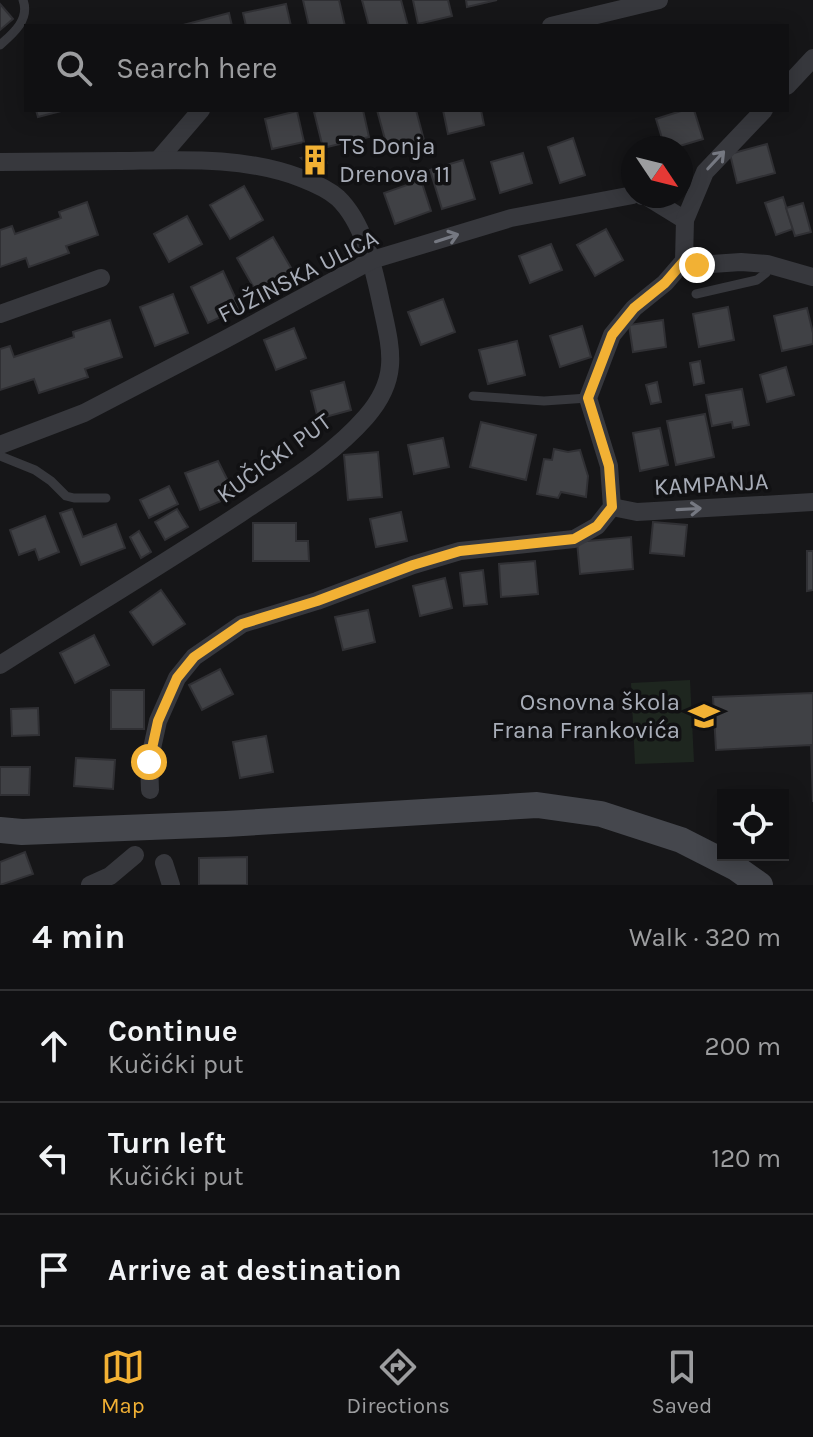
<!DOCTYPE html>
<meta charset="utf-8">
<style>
:root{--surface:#101012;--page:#19191b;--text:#f1f3f6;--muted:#9c9d9f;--line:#303032;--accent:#f2b134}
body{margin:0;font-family:Karla,sans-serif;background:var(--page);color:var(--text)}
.controls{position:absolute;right:24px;bottom:24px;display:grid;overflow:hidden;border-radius:0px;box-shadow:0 4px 20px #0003}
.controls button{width:72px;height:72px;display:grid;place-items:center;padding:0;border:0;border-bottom:2px solid var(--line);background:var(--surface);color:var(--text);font:40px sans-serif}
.compass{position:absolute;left:621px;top:136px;width:72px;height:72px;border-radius:50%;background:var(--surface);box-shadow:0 4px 20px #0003;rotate:125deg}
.stop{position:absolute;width:24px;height:24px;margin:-18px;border:6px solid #f2b134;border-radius:50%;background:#fff}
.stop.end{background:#f2b134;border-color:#fff;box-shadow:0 2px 8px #0008}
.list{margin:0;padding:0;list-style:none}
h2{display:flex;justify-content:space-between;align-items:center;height:104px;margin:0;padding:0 32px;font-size:34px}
h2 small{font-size:26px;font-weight:400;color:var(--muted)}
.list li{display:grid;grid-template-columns:52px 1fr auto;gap:24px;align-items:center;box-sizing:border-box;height:112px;padding:0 32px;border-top:2px solid var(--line)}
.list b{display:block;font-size:30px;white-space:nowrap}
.list p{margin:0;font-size:26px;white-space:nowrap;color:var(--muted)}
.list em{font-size:26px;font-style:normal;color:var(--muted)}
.icon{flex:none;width:44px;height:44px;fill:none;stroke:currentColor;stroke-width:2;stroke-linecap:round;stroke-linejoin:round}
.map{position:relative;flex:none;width:813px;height:885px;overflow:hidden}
.search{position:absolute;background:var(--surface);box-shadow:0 4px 20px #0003;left:24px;right:24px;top:24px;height:88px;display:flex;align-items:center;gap:20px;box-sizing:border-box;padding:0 28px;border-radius:0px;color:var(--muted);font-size:30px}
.sheet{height:440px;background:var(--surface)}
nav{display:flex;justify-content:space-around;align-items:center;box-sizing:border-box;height:112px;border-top:2px solid var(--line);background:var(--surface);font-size:22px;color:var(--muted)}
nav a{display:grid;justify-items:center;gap:4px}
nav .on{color:var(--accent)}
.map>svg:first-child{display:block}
.green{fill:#1e261f}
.building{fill:#404145;stroke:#303034;stroke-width:2}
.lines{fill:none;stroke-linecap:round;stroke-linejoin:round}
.lane{stroke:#37383d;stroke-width:9}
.street{stroke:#37383d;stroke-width:18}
.secondary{stroke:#45474d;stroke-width:26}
.oneway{stroke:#757881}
.route{stroke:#f2b134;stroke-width:10}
.labels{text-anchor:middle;stroke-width:7;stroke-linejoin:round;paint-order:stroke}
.poi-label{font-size:24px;fill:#a8adb8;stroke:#111113;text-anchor:start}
.street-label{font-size:24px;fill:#a8adb8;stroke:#111113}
</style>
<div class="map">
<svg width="813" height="885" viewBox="0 0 813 885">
<rect width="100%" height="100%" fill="#161618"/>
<polygon class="green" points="690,680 694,762 635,764 631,683"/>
<g class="building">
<polygon points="303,0 339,0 345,26 309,26"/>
<polygon points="362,0 401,0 408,26 369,26"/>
<polygon points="413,0 448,0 452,16 418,24"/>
<polygon points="466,0 497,0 467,7"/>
<polygon points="0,4 13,19 0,30"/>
<polygon points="286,4 291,26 246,26 243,13"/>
<polygon points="229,13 232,26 183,26 183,25"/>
<polygon points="36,110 65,110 38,117"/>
<polygon points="321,110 363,110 369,137 323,148 314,112"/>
<polygon points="377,110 416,110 425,144 389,154"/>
<polygon points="443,110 481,110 484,125 448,134"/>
<polygon points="684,110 694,110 703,139 673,148 665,148 656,119"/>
<polygon points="297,111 304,142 272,149 265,119"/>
<polygon points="573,138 585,175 560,183 548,147"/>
<polygon points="767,144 775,173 737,183 730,154"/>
<polygon points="323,152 327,163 314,170 301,158"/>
<polygon points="523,153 532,183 500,193 491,162"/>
<polygon points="463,160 475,199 442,209 430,170"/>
<polygon points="421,180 431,211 395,224 384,193"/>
<polygon points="244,186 263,220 230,239 210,205"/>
<polygon points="783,197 793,229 776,235 765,203"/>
<polygon points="87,202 98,235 66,246 69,253 29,267 26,258 0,267 0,230 12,226 15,234 61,218 59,212"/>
<polygon points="803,203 811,232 795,236 786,208"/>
<polygon points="187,216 202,244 169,262 154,234"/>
<polygon points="606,229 623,260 595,276 577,245"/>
<polygon points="273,237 294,273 258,295 237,258"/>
<polygon points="551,244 562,270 530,283 519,256"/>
<polygon points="223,271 240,308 208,323 191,287"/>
<polygon points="173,294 188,333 155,346 140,307"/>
<polygon points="443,299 455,332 421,345 408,312"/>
<polygon points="728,307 734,340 699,347 693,314"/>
<polygon points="807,308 813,333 813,344 782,351 774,316"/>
<polygon points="110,320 122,357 85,369 88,377 39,393 34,379 0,390 0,349 10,346 14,357 74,337 73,332"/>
<polygon points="663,320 666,347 633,352 629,325"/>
<polygon points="582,326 591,357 560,367 550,336"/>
<polygon points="294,328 306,358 276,370 264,340"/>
<polygon points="517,341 525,375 488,384 479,350"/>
<polygon points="700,361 704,383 694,385 690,363"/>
<polygon points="786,367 794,395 767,402 760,375"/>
<polygon points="344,382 351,410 318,419 311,391"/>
<polygon points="657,382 661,402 651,404 646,385"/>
<polygon points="742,389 749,425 733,428 732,422 712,426 706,395"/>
<polygon points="705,414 714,457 676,465 667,421"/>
<polygon points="481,422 536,435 526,480 470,467"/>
<polygon points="660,428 668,465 640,471 633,433"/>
<polygon points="443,438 449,467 414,474 408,445"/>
<polygon points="554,449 568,452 580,450 588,476 586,497 561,492 558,498 537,494 544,459 552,460"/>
<polygon points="378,452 382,497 348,500 344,455"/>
<polygon points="218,461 235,495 200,510 185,473"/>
<polygon points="169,486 178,504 149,518 140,500"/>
<polygon points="72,509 83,537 116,524 125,548 81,565 60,513"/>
<polygon points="177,509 188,527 165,540 155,522"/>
<polygon points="401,512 407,541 376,547 370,519"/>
<polygon points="45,516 59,552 39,560 35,549 19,555 10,530"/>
<polygon points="653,522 687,525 684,556 650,553"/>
<polygon points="253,523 296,523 296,541 308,541 309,561 253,561"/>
<polygon points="139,531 151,552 141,558 130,537"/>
<polygon points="631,537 633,569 580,574 577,542"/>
<polygon points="807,551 813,551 813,590 807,591"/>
<polygon points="535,561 538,594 501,597 499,564"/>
<polygon points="483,570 487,604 464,606 460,573"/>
<polygon points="445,578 452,608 420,616 413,586"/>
<polygon points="161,590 185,624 153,645 130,612"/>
<polygon points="368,610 375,642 343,650 335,617"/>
<polygon points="94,635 109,665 75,683 60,653"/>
<polygon points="220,669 233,694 202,710 189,685"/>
<rect x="111" y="690" width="33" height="39"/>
<polygon points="813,693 813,802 811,745 716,750 713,697"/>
<polygon points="38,708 39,735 12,736 11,709"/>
<polygon points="266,736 273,772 240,778 233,742"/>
<polygon points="76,758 115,760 113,789 74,786"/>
<polygon points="0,767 30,767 29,795 0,795"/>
<polygon points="25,852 33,874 0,885 0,862"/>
<polygon points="247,857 247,885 199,885 199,858"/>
</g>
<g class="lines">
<g class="lane">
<path d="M0,45C14,33 30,19 23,0"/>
<polyline points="696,294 757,280 766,273 767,264"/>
<polyline points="473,396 544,401 588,398"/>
<polyline points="0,456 35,470 51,481 66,496 74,498 106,498"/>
</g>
<g class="street">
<polyline points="551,26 659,0"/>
<polyline points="787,86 813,58"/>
<polyline points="158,160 201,110"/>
<path d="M0,162C40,162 81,161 121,161C182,160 243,156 301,178C314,183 328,189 338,198C363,222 373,265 380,298C390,346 402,376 366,417C331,457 284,484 241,513C162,565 80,614 0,665"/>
<polyline points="642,196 646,196 685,220"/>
<polyline points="684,261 697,265 741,262 767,264 813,277"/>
<polyline points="0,314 101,278"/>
<polyline points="0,445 84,413 224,340 372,260 511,218 633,195"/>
<polyline points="612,507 637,512 813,502"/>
<polyline points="150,790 149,762 158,721 177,678 194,657 242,624 317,601 413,565 460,551 574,539 597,526 612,507 609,466 588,398 612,335 634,308 665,283 684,261 685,220 705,172 764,110"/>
<polyline points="164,863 171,885"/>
<polyline points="90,885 110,876 135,855"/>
</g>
<polyline class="secondary" points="0,830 22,832 226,824 537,805 601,814 681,840 736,868 760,885"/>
</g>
<defs><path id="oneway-shaft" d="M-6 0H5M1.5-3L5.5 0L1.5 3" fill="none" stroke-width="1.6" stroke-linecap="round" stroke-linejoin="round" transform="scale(2)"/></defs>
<g class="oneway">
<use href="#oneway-shaft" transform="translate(716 160) rotate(-47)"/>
<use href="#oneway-shaft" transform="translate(447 238) rotate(-18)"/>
<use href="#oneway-shaft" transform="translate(689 509) rotate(-3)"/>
</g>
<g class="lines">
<polyline class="route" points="149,762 158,721 177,678 194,657 242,624 317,601 413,565 460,551 574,539 597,526 612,507 609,466 588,398 612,335 634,308 665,283 684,261 697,265"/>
</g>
<defs>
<g id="building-bare" transform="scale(2.4)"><path d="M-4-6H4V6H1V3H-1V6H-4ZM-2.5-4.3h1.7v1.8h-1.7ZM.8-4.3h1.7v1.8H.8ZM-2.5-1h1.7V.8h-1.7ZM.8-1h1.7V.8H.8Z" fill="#f2b134" stroke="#111113" stroke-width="2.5" paint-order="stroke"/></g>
<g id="school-bare" transform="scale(2.4)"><path d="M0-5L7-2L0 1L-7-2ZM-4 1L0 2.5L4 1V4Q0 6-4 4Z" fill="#f2b134" stroke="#111113" stroke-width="2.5" paint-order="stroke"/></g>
</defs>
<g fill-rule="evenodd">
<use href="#building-bare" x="315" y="160"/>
<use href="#school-bare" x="704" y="716"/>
</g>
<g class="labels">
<g class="poi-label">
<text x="339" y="154">TS Donja<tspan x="339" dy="28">Drenova 11</tspan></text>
<text x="680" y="710" text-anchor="end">Osnovna škola<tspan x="680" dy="28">Frana Frankovića</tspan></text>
</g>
<g class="street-label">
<text transform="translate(298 276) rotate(-27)" y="8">FUŽINSKA ULICA</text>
<text transform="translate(274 458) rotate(-36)" y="8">KUČIĆKI PUT</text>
<text transform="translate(711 484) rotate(-3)" y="8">KAMPANJA</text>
</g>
</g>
</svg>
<div class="controls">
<button><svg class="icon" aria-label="locate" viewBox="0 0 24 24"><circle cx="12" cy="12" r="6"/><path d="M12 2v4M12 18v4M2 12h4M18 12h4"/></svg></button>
</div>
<svg class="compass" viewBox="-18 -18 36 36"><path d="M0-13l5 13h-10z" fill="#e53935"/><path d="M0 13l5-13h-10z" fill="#9c9d9f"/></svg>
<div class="stop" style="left:149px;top:762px"></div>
<div class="stop end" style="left:697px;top:265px"></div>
<div class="search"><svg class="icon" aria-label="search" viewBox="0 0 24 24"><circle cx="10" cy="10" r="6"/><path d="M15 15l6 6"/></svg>Search here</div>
</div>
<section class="sheet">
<h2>4 min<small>Walk · 320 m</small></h2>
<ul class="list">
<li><svg class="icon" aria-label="ahead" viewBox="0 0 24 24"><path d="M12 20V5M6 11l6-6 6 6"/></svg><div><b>Continue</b><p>Kučićki put</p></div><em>200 m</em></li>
<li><svg class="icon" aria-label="left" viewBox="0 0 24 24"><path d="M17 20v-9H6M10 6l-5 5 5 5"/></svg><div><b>Turn left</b><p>Kučićki put</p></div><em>120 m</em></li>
<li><svg class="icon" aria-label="arrive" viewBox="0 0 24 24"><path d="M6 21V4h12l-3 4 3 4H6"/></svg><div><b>Arrive at destination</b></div></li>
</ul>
</section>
<nav>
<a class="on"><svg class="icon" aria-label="map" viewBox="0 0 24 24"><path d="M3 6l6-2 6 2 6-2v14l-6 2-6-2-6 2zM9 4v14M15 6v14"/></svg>Map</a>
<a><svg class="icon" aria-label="directions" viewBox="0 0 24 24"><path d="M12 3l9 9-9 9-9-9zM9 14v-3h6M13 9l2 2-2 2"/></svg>Directions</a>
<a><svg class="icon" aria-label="saved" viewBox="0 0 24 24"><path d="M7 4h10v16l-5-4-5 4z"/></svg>Saved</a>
</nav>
